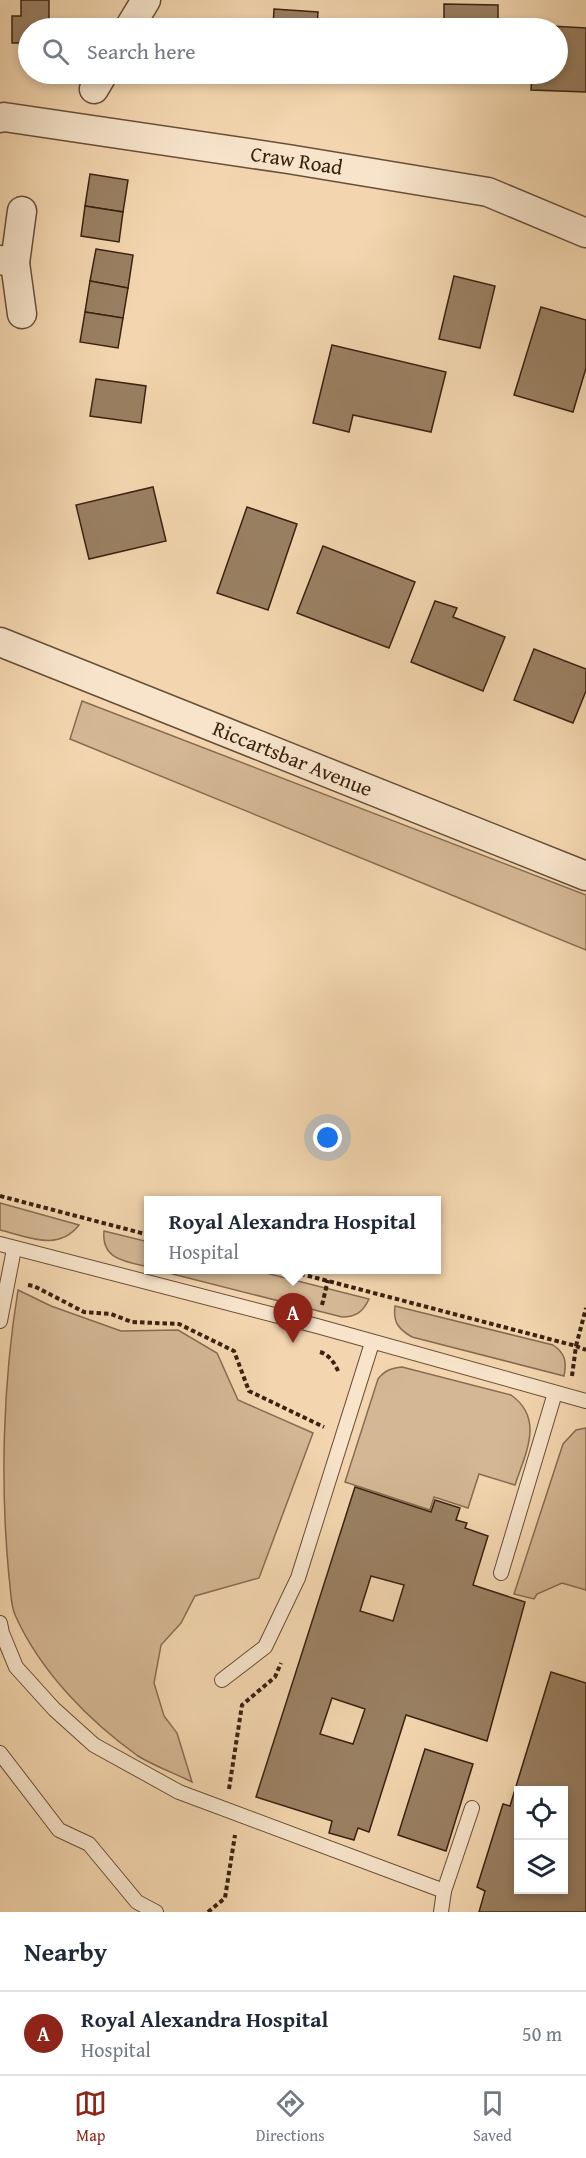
<!DOCTYPE html>
<style>
:root{--surface:#fff;--page:#f2f2f3;--text:#1f2937;--muted:#747a83;--line:#e0e1e3;--accent:#8f2418}
body{margin:0;font-family:"Gentium Book Plus",serif;background:var(--page);color:var(--text)}
.controls{position:absolute;right:18px;bottom:18px;display:grid;overflow:hidden;border-radius:0px;box-shadow:0 3px 9px #0003}
.controls button{width:54px;height:54px;display:grid;place-items:center;padding:0;border:0;border-bottom:2px solid var(--line);background:var(--surface);color:var(--text);font:30px sans-serif}
.you{position:absolute;left:328px;top:1138px;width:21px;height:21px;margin:-15px;border:4px solid #fff;border-radius:50%;background:#1a73e8;box-shadow:0 0 0 9px #1a73e833}
.badge{display:grid;place-items:center;width:39px;height:39px;border-radius:50%;background:var(--accent);color:#fff;font-size:20px;font-weight:700}
.pin{position:absolute;translate:-50% -50px;filter:drop-shadow(0 2px 3px #0008)}
.pin::after{content:'';position:absolute;top:32px;width:21px;height:18px;background:inherit;clip-path:polygon(0 0,100% 0,50% 100%)}
.popup{position:absolute;left:144px;top:1196px;width:297px;height:78px;box-sizing:border-box;display:grid;place-content:center;border-radius:0px;background:var(--surface);filter:drop-shadow(0 2px 4px #0005);font-size:20px;white-space:nowrap;color:var(--muted)}
.popup b{font-size:22px;color:var(--text)}
.popup::after{content:'';position:absolute;left:50%;top:100%;margin-left:-12px;border:12px solid transparent;border-top-color:var(--surface)}
.list{margin:0;padding:0;list-style:none}
h2{display:flex;justify-content:space-between;align-items:center;height:78px;margin:0;padding:0 24px;font-size:26px}
h2 small{font-size:20px;font-weight:400;color:var(--muted)}
.list li{display:grid;grid-template-columns:39px 1fr auto;gap:18px;align-items:center;box-sizing:border-box;height:84px;padding:0 24px;border-top:2px solid var(--line)}
.list b{display:block;font-size:22px;white-space:nowrap}
.list p{margin:0;font-size:20px;white-space:nowrap;color:var(--muted)}
.list em{font-size:20px;font-style:normal;color:var(--muted)}
.icon{flex:none;width:33px;height:33px;fill:none;stroke:currentColor;stroke-width:2;stroke-linecap:round;stroke-linejoin:round}
.map{position:relative;flex:none;width:586px;height:1912px;overflow:hidden}
.search{position:absolute;background:var(--surface);box-shadow:0 3px 9px #0003;left:18px;right:18px;top:18px;height:66px;display:flex;align-items:center;gap:15px;box-sizing:border-box;padding:0 21px;border-radius:33px;color:var(--muted);font-size:22px}
.sheet{height:162px;background:var(--surface)}
nav{display:flex;justify-content:space-around;align-items:center;box-sizing:border-box;height:84px;border-top:2px solid var(--line);background:var(--surface);font-size:16px;color:var(--muted)}
nav a{display:grid;justify-items:center;gap:3px}
nav .on{color:var(--accent)}
.map>svg:first-child{display:block}
.green{fill:#d4b794;stroke:#876c52;stroke-width:1.5}
.building{fill:#9a8063;stroke:#3a2211;stroke-width:1.5;fill-rule:evenodd}
.lines{fill:none;stroke-linecap:round;stroke-linejoin:round}
.service-casing{stroke:#684f38;stroke-width:16}
.minor-casing{stroke:#684f38;stroke-width:31}
.path{stroke:#3a2211;stroke-width:4;stroke-dasharray:4.5 3;stroke-linecap:butt}
.service{stroke:#f7e4cb;stroke-width:14}
.minor{stroke:#f7e4cb;stroke-width:28}
.labels{text-anchor:middle;stroke-width:4.5;stroke-linejoin:round;paint-order:stroke}
.street-label{font-size:21px;fill:#3a2211;stroke:#f7e4cb}
</style>
<div class="map">
<svg width="586" height="1912" viewBox="0 0 586 1912">
<rect width="100%" height="100%" fill="#f3d6af"/>
<filter id="stains"><feTurbulence type="fractalNoise" baseFrequency=".00333" numOctaves="4"/><feColorMatrix values="0 0 0 0 .2 0 0 0 0 .09 0 0 0 0 .02 0 0 0 .5 -.17"/></filter>
<radialGradient id="worn" r=".72"><stop offset=".6" stop-color="#630" stop-opacity="0"/><stop offset="1" stop-color="#630" stop-opacity=".3"/></radialGradient>
<g class="green">
<polygon points="82,701 586,895 586,950 70,739"/>
<path d="M0,1203L79,1225C58,1252 29,1237 0,1230Z"/>
<path d="M104,1231L149,1242V1267C127,1262 101,1260 104,1231Z"/>
<path d="M157,1270H254L369,1299C363,1312 356,1317 342,1317Z"/>
<path d="M18,1290L51,1306L121,1331L178,1330L217,1353L238,1400L313,1433L259,1578L195,1596L181,1623L161,1645L154,1683L164,1716L177,1733L192,1782C174,1773 154,1766 138,1756C89,1721 41,1672 16,1617C10,1606 11,1589 9,1577C0,1484 3,1382 18,1290Z"/>
<path d="M395,1306L553,1345C565,1353 567,1361 564,1376L412,1337C398,1329 393,1322 395,1306Z"/>
<path d="M402,1367L511,1395C545,1419 525,1454 515,1485L479,1474L468,1508L434,1497L430,1510L345,1482L378,1379C385,1370 392,1368 402,1367Z"/>
<polygon points="586,1428 586,1590 562,1583 537,1594 534,1599 514,1594 563,1444 576,1430"/>
</g>
<g class="building">
<polygon points="21,0 49,0 49,28 28,28 28,50 22,50 22,43 12,43 12,16 21,16"/>
<polygon points="444,4 498,5 498,28 444,28"/>
<polygon points="274,9 318,12 317,28 273,28"/>
<polygon points="534,25 586,28 586,92 531,90 532,74 558,74 558,28 534,28"/>
<polygon points="90,174 128,180 123,212 85,206"/>
<polygon points="85,206 123,212 119,242 81,236"/>
<polygon points="96,249 133,255 128,288 90,281"/>
<polygon points="454,276 495,286 480,348 439,339"/>
<polygon points="90,281 128,288 123,318 85,312"/>
<polygon points="541,307 586,320 586,368 573,412 514,395"/>
<polygon points="85,312 123,318 118,348 80,342"/>
<polygon points="332,345 446,372 431,432 353,415 349,432 313,423"/>
<polygon points="96,379 146,386 141,423 90,416"/>
<polygon points="153,487 166,541 89,559 76,505"/>
<polygon points="247,507 297,524 268,610 217,593"/>
<polygon points="323,546 415,582 389,648 297,613"/>
<polygon points="435,601 457,608 453,617 505,637 483,691 411,662"/>
<polygon points="534,649 586,669 586,691 573,723 514,700"/>
<path d="M355,1487L431,1512L435,1500L460,1508L456,1520L467,1523L465,1528L488,1536L473,1585L525,1602L487,1741L406,1715L369,1832L358,1828L354,1840L329,1833L332,1821L256,1797ZM371,1576L404,1585L393,1621L360,1611ZM332,1698L365,1709L353,1744L320,1734Z"/>
<path d="M551,1672L586,1683V1912H479L485,1891L477,1887L503,1804L510,1806ZM518,1790H564V1890H518Z"/>
<polygon points="425,1749 473,1764 446,1851 398,1835"/>
</g>
<g class="lines">
<g class="service-casing">
<g id="service">
<polyline points="0,1244 317,1326 586,1401"/>
<polyline points="0,1321 14,1249"/>
<polyline points="501,1573 555,1393"/>
<polyline points="0,1623 2,1633 16,1667 54,1709 94,1745 179,1792 444,1891 472,1808"/>
<polyline points="222,1680 265,1647 298,1578 372,1343"/>
<polyline points="0,1753 59,1830 89,1844 137,1902 156,1912"/>
<polyline points="441,1912 444,1891"/>
</g>
</g>
<g class="minor-casing">
<g id="minor">
<polyline points="129,28 146,0"/>
<polyline points="94,89 103,74"/>
<path id="s1" d="M0,118L4,117L288,159L488,192L586,233"/>
<polyline points="0,260 15,263 22,211"/>
<polyline points="15,263 22,314"/>
<path id="s2" d="M0,642L586,876"/>
</g>
</g>
<g class="path">
<polyline points="0,1196 149,1235"/>
<polyline points="286,1270 576,1346 586,1308"/>
<polyline points="28,1285 34,1286 84,1312 111,1314 132,1322 179,1324 234,1351 249,1391 324,1427"/>
<polyline points="322,1305 328,1280"/>
<path d="M320,1352C330,1355 335,1364 339,1373"/>
<polyline points="572,1376 576,1346 586,1350"/>
<polyline points="229,1789 242,1705 275,1677 281,1663"/>
<polyline points="208,1912 225,1898 235,1835"/>
</g>
<use href="#service" class="service"/>
<use href="#minor" class="minor"/>
</g>
<g class="labels">
<g class="street-label">
<text dy="7" stroke="none"><textPath href="#s1" startOffset="300">Craw Road</textPath></text>
<text dy="7" stroke="none"><textPath href="#s2" startOffset="315">Riccartsbar Avenue</textPath></text>
</g>
</g>
<rect width="100%" height="100%" filter="url(#stains)"/>
<rect width="100%" height="100%" fill="url(#worn)"/>
</svg>
<div class="controls">
<button><svg class="icon" aria-label="locate" viewBox="0 0 24 24"><circle cx="12" cy="12" r="6"/><path d="M12 2v4M12 18v4M2 12h4M18 12h4"/></svg></button>
<button><svg class="icon" aria-label="layers" viewBox="0 0 24 24"><path d="M12 4l9 5-9 5-9-5zM3 14l9 5 9-5"/></svg></button>
</div>
<div class="you"></div>
<div class="pin badge" style="left:293px;top:1343px">A</div>
<div class="popup"><b>Royal Alexandra Hospital</b>Hospital</div>
<div class="search"><svg class="icon" aria-label="search" viewBox="0 0 24 24"><circle cx="10" cy="10" r="6"/><path d="M15 15l6 6"/></svg>Search here</div>
</div>
<section class="sheet">
<h2>Nearby<small></small></h2>
<ul class="list">
<li><span class="badge">A</span><div><b>Royal Alexandra Hospital</b><p>Hospital</p></div><em>50 m</em></li>
</ul>
</section>
<nav>
<a class="on"><svg class="icon" aria-label="map" viewBox="0 0 24 24"><path d="M3 6l6-2 6 2 6-2v14l-6 2-6-2-6 2zM9 4v14M15 6v14"/></svg>Map</a>
<a><svg class="icon" aria-label="directions" viewBox="0 0 24 24"><path d="M12 3l9 9-9 9-9-9zM9 14v-3h6M13 9l2 2-2 2"/></svg>Directions</a>
<a><svg class="icon" aria-label="saved" viewBox="0 0 24 24"><path d="M7 4h10v16l-5-4-5 4z"/></svg>Saved</a>
</nav>
